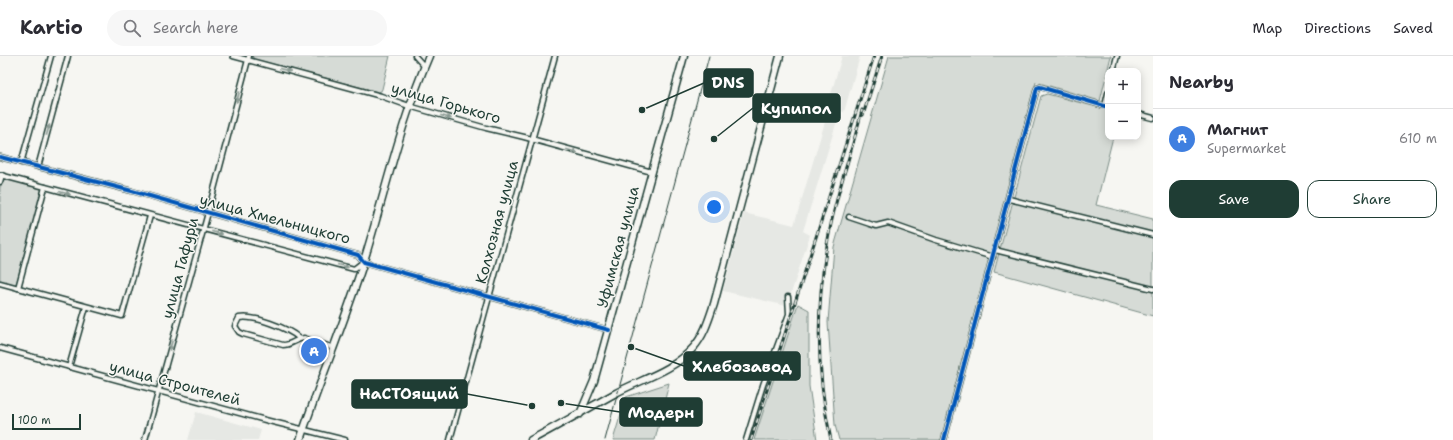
<!DOCTYPE html>
<meta charset="utf-8">
<style>
:root{--surface:#fff;--page:#f7f7f7;--text:#2b2b33;--muted:#7c7c81;--line:#e1e1e2;--accent:#1f3d34}
body{margin:0;font-family:"Shantell Sans",sans-serif;background:var(--page);color:var(--text)}
.controls{position:absolute;right:12px;top:12px;display:grid;overflow:hidden;border-radius:8px;box-shadow:0 2px 10px #0003}
.controls button{width:36px;height:36px;display:grid;place-items:center;padding:0;border:0;border-bottom:1px solid var(--line);background:var(--surface);color:var(--text);font:20px sans-serif}
.scale{position:absolute;left:12px;bottom:10px;width:69px;box-sizing:border-box;padding-left:4px;border:2px solid #1f3d34;border-top:0;font-size:11px;line-height:14px;white-space:nowrap;color:#1f3d34;-webkit-text-stroke:3px #f6f6f2;paint-order:stroke}
.you{position:absolute;left:714px;top:151px;width:14px;height:14px;margin:-10px;border:3px solid #fff;border-radius:50%;background:#1a73e8;box-shadow:0 0 0 6px #1a73e833}
.badge{display:grid;place-items:center;width:26px;height:26px;border-radius:50%;background:var(--accent);color:#fff;font-size:13px;font-weight:700}
.pin{position:absolute;translate:-50% -50%;border:2px solid #fff;box-shadow:0 1px 4px #0006}
.list{margin:0;padding:0;list-style:none}
h2{display:flex;justify-content:space-between;align-items:center;height:52px;margin:0;padding:0 16px;font-size:17px}
h2 small{font-size:13px;font-weight:400;color:var(--muted)}
.list li{display:grid;grid-template-columns:26px 1fr auto;gap:12px;align-items:center;box-sizing:border-box;height:60px;padding:0 16px;border-top:1px solid var(--line)}
.list b{display:block;font-size:15px;white-space:nowrap}
.list p{margin:0;font-size:13px;white-space:nowrap;color:var(--muted)}
.list em{font-size:13px;font-style:normal;color:var(--muted)}
.actions{display:flex;gap:8px;padding:12px 16px}
.actions a{flex:1;padding:9px 0;border:1px solid var(--accent);border-radius:12px;text-align:center;font-size:14px;color:var(--accent)}
.actions .main{background:var(--accent);color:#fff}
.icon{flex:none;width:22px;height:22px;fill:none;stroke:currentColor;stroke-width:2;stroke-linecap:round;stroke-linejoin:round}
.map{position:relative;flex:none;width:1153px;height:384px;overflow:hidden}
header{display:flex;align-items:center;gap:24px;box-sizing:border-box;height:56px;padding:0 20px;background:var(--surface);border-bottom:1px solid var(--line)}
header strong{font-size:19px}
nav{display:flex;gap:22px;margin-inline-start:auto;font-size:14px}
.search{width:280px;height:36px;background:var(--page);display:flex;align-items:center;gap:10px;box-sizing:border-box;padding:0 14px;border-radius:22px;color:var(--muted);font-size:15px}
main{display:flex}
aside{flex:1;background:var(--surface)}
.map>svg:first-child{display:block}
.built{fill:#e6e8e4}
.green{fill:#d6dbd6;stroke:#7a8c85}
.lines{fill:none;stroke-linecap:round;stroke-linejoin:round}
.street-casing{stroke:#1f3d34;stroke-width:7}
.secondary-casing{stroke:#1f3d34;stroke-width:9}
.primary-casing{stroke:#1f3d34;stroke-width:9}
.street{stroke:#f6f6f2;stroke-width:4}
.secondary{stroke:#f6f6f2;stroke-width:6}
.primary{stroke:#f6f6f2;stroke-width:6}
.tram{stroke:#1f3d34;stroke-width:1}
.rail-casing{stroke:#1f3d34;stroke-width:3}
.rail{stroke:#f6f6f2;stroke-width:1.5;stroke-dasharray:4.5;stroke-linecap:butt}
.cycleway-casing{stroke:#f6f6f2;stroke-width:6}
.cycleway{stroke:#0057b8;stroke-width:4}
.oneway{fill:#8a9a93}
.labels{text-anchor:middle;stroke-width:3;stroke-linejoin:round;paint-order:stroke}
.street-label{font-size:15px;fill:#1f3d34;stroke:#f6f6f2}
.leader{fill:none;stroke:#1f3d34;stroke-width:1.5}
.callout-dot{fill:#1f3d34;stroke:#f6f6f2;stroke-width:1.5}
.callout{fill:#1f3d34;stroke:#1f3d34;stroke-width:1.5}
.callout-label{font-size:16px;text-anchor:middle;font-weight:bold;fill:#fff}
</style>
<header>
<strong>Kartio</strong>
<div class="search"><svg class="icon" aria-label="search" viewBox="0 0 24 24"><circle cx="10" cy="10" r="6"/><path d="M15 15l6 6"/></svg>Search here</div>
<nav><a>Map</a><a>Directions</a><a>Saved</a></nav>
</header>
<main>
<div class="map">
<svg width="1153" height="384" viewBox="0 0 1153 384">
<rect width="100%" height="100%" fill="#f6f6f2"/>
<filter id="ink" filterUnits="userSpaceOnUse"><feTurbulence type="fractalNoise" baseFrequency=".025" numOctaves="2"/><feDisplacementMap in="SourceGraphic" scale="8" xChannelSelector="R" yChannelSelector="G"/><feConvolveMatrix kernelMatrix="1 2 1 2 8 2 1 2 1" color-interpolation-filters="sRGB"/></filter>
<g filter="url(#ink)">
<g class="built">
<polygon points="842,0 860,0 844,56 840,55 803,175 810,179 787,250 723,235 744,157 794,169 831,46 829,45"/>
<polygon points="196,356 261,374 258,384 188,384"/>
</g>
<g class="green">
<polygon points="252,0 390,0 382,33 381,35 378,36 254,3"/>
<polygon points="889,0 1111,0 1100,45 1036,26 942,384 839,384 835,369 828,266 834,191"/>
<polygon points="1047,38 1108,54 1108,81 1113,81 1096,149 1153,163 1153,260 994,216 1041,40"/>
<polygon points="3,122 42,133 16,230 0,225 0,132"/>
<polygon points="798,248 809,254 809,330 817,384 754,384"/>
<polygon points="669,327 655,384 613,384 626,341"/>
</g>
<g class="lines">
<g class="street-casing">
<g id="street">
<polyline points="233,0 381,40 409,50 486,72 524,81 652,116"/>
<polyline points="415,0 424,10"/>
<polyline points="1113,15 1117,0"/>
<polyline points="1105,50 1108,37"/>
<polyline points="1138,58 1153,62"/>
<polyline points="0,101 132,135 358,199 364,206 609,274"/>
<polyline points="21,107 51,0"/>
<polyline points="38,111 68,0"/>
<polyline points="0,119 354,213 363,206"/>
<polyline points="0,126 2,119"/>
<polyline points="1009,143 1153,179"/>
<polyline points="849,161 876,170 888,167 936,184 993,201"/>
<polyline points="995,194 1153,233"/>
<polyline points="0,227 122,260 150,160"/>
<polyline points="18,232 45,131"/>
<path d="M299,282C288,272 254,259 239,262L235,270L239,276L243,278L283,289C291,289 296,283 304,282L334,292"/>
<polyline points="0,292 269,365 345,384"/>
<polyline points="69,311 86,251"/>
<polyline points="145,384 206,164 249,0"/>
<polyline points="450,384 555,0"/>
<polyline points="746,384 763,329 789,258 788,241"/>
<polyline points="944,384 1037,32 1040,31 1108,51"/>
</g>
</g>
<g class="secondary-casing">
<g id="secondary">
<polyline points="580,358 594,325 684,0"/>
<path d="M300,384C320,325 344,267 363,208C385,138 400,67 429,0"/>
</g>
</g>
<g class="primary-casing">
<path id="primary" d="M531,384C559,369 587,353 614,338C641,323 672,316 693,292C704,280 709,263 714,248L780,0"/>
</g>
<use href="#street" class="street"/>
<use href="#secondary" class="secondary"/>
<use href="#primary" class="primary"/>
<polyline class="tram" points="605,384 709,0"/>
<g class="rail-casing">
<g id="rail">
<polyline points="863,59 882,0"/>
<polyline points="751,384 874,0"/>
<path d="M831,384C815,313 816,239 831,168C839,129 853,92 862,54"/>
</g>
</g>
<use href="#rail" class="rail"/>
<g class="cycleway-casing">
<g id="cycleway">
<polyline points="0,101 132,135 358,199 364,206 609,274"/>
<polyline points="944,384 1037,32 1040,31 1108,51"/>
</g>
</g>
<use href="#cycleway" class="cycleway"/>
</g>
<defs><path id="oneway-solid" d="M-6-.8H1V-3.2L6.5 0L1 3.2V.8H-6Z"/></defs>
<g class="oneway">
<use href="#oneway-solid" transform="translate(285 14) rotate(15)"/>
<use href="#oneway-solid" transform="translate(238 41) rotate(105)"/>
<use href="#oneway-solid" transform="translate(446 61) rotate(16)"/>
<use href="#oneway-solid" transform="translate(48 74) rotate(-74)"/>
<use href="#oneway-solid" transform="translate(572 95) rotate(16)"/>
<use href="#oneway-solid" transform="translate(65 137) rotate(15)"/>
<use href="#oneway-solid" transform="translate(217 177) rotate(17)"/>
<use href="#oneway-solid" transform="translate(343 210) rotate(14)"/>
<use href="#oneway-solid" transform="translate(171 289) rotate(106)"/>
</g>
</g>
<g class="labels">
<g class="street-label">
<text transform="translate(446 47) rotate(16)" y="5">улица Горького</text>
<text transform="translate(275 163) rotate(15)" y="5">улица Хмельницкого</text>
<text transform="translate(497 166) rotate(-75)" y="5">Колхозная улица</text>
<text transform="translate(618 191) rotate(-75)" y="5">Уфимская улица</text>
<text transform="translate(180 212) rotate(-75)" y="5">улица Гафури</text>
<text transform="translate(175 327) rotate(15)" y="5">улица Строителей</text>
</g>
</g>
<path class="leader" d="M642 54L704 27M714 83L753 52M631 291L684 310M532 350L467 338M561 347L620 356"/>
<g class="callout-dot">
<circle cx="642" cy="54" r="4"/>
<circle cx="714" cy="83" r="4"/>
<circle cx="631" cy="291" r="4"/>
<circle cx="532" cy="350" r="4"/>
<circle cx="561" cy="347" r="4"/>
</g>
<g class="callout">
<rect x="704" y="13" width="49" height="28" rx="4"/>
<rect x="753" y="38" width="87" height="28" rx="4"/>
<rect x="684" y="296" width="116" height="28" rx="4"/>
<rect x="352" y="324" width="115" height="28" rx="4"/>
<rect x="620" y="342" width="82" height="28" rx="4"/>
</g>
<g class="callout-label">
<text x="728" y="32">DNS</text>
<text x="796" y="58">Купипол</text>
<text x="742" y="316">Хлебозавод</text>
<text x="409" y="343">НаСТОящий</text>
<text x="661" y="362">Модерн</text>
</g>
</svg>
<div class="controls">
<button>+</button>
<button>−</button>
</div>
<div class="scale">100 m</div>
<div class="you"></div>
<div class="pin badge" style="left:314px;top:295px;background:#3f7fe0">A</div>
</div>
<aside>
<h2>Nearby<small></small></h2>
<ul class="list">
<li><span class="badge" style="background:#3f7fe0">A</span><div><b>Магнит</b><p>Supermarket</p></div><em>610 m</em></li>
</ul>
<div class="actions"><a class="main">Save</a><a>Share</a></div>
</aside>
</main>
